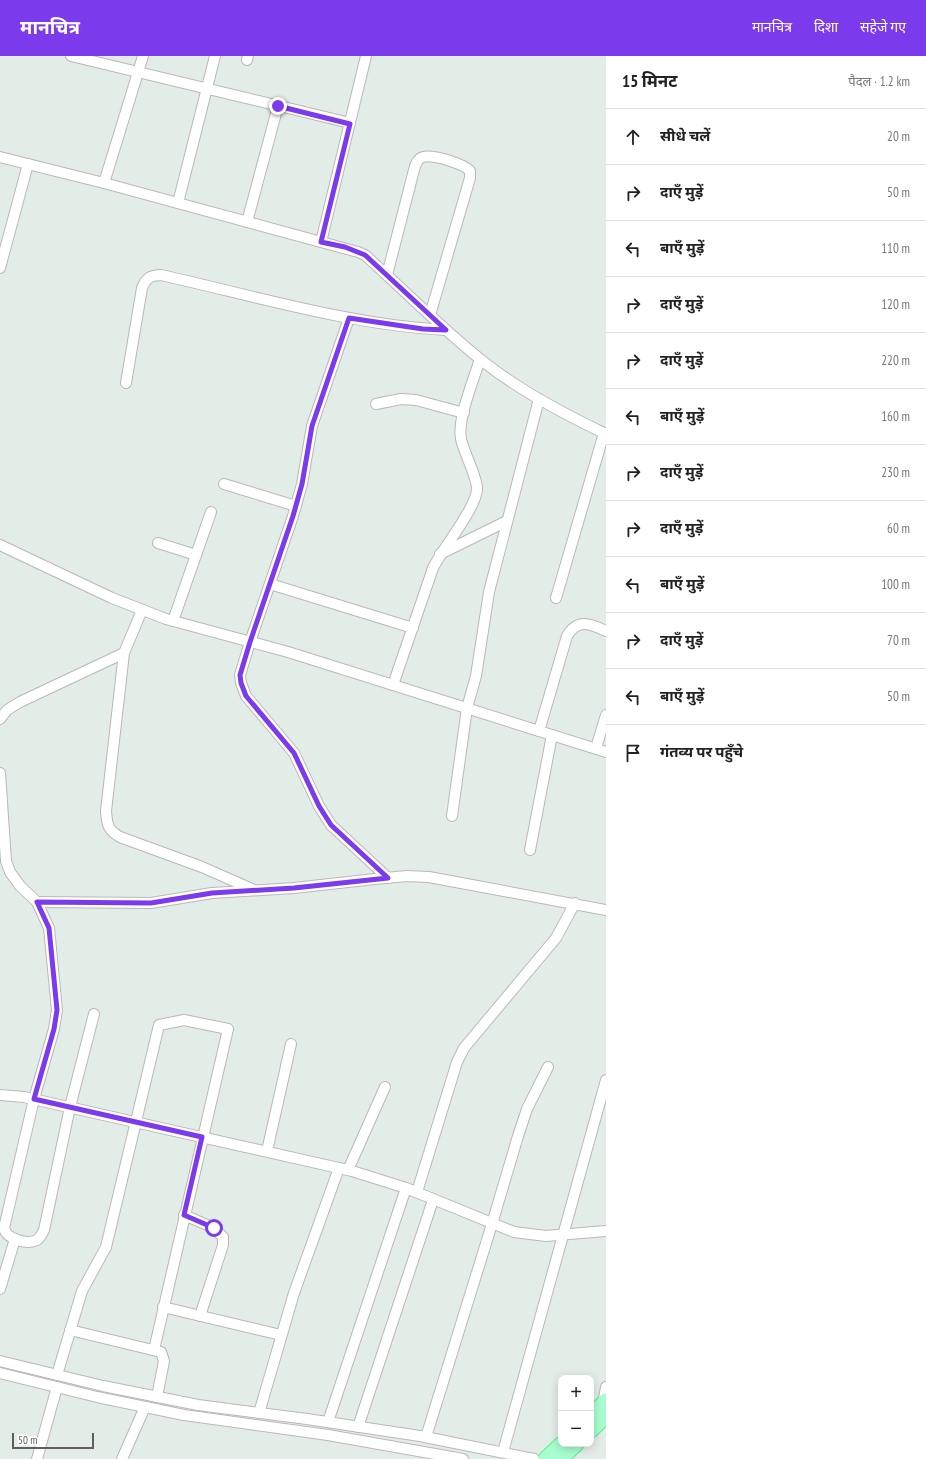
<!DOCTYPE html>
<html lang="hi">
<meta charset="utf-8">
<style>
:root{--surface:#fff;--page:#f2f2f2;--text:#222;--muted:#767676;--line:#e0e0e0;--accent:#7c3aed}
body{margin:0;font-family:"PT Sans Narrow","Noto Sans Devanagari",sans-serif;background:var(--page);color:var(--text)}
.controls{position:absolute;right:12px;bottom:12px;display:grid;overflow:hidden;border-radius:8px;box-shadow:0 2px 10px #0003}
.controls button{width:36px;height:36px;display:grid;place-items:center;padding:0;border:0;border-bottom:1px solid var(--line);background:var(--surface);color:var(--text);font:20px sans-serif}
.scale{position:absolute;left:12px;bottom:10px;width:82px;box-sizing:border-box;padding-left:4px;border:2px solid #635b62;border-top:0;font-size:11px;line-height:14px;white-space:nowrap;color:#635b62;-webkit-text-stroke:3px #fff;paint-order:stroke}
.stop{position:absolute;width:12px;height:12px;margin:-9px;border:3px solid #7c3aed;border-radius:50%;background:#fff}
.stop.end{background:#7c3aed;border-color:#fff;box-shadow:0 1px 4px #0008}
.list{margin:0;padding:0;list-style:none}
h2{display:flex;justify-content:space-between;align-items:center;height:52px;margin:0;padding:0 16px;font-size:17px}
h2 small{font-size:13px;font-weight:400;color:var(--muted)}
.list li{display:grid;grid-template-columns:26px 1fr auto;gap:12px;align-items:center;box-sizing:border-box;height:56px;padding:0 16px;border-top:1px solid var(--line)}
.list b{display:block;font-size:15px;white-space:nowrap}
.list em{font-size:13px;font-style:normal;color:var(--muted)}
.icon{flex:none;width:22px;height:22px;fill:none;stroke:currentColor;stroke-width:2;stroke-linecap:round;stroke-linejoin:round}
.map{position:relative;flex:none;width:606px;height:1403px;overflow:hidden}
header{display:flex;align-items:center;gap:24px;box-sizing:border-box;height:56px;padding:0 20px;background:var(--accent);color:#fff}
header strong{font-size:19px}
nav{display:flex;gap:22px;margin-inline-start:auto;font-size:14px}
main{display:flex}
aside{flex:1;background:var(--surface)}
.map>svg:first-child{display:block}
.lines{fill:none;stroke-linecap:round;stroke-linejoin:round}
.minor-casing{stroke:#bdb5bb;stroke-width:12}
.primary-casing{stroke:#5bee8c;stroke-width:17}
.minor{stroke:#fff;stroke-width:10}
.primary{stroke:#a8fdce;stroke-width:15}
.route{stroke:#7c3aed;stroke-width:5}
</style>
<header>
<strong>मानचित्र</strong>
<nav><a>मानचित्र</a><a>दिशा</a><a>सहेजे गए</a></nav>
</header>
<main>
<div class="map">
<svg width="606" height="1403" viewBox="0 0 606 1403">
<rect width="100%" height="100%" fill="#e3ede7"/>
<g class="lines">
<g class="minor-casing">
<g id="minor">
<polyline points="71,0 350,67"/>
<polyline points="247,4 248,0"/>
<path d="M0,101L104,127L358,196L365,199C405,235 443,274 485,307C522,336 564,358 606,378"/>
<polyline points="104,127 143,0"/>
<polyline points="178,147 215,0"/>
<polyline points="247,166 278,50"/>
<polyline points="321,186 366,0"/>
<polyline points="0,212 28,108"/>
<path d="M387,219L415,110C417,106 419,102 423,101C433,98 464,108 470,115V122L430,259"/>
<polyline points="349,262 312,370 302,428 293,460 250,586 240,619 241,627 246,640 294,697 319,750 331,769 388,822"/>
<path d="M126,327L142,232C146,222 151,219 161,219C255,240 350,269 446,274"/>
<polyline points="376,348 401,343 416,344 464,357"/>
<polyline points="224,428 296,450"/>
<polyline points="158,487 196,499"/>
<polyline points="0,489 112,542 166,563 288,596 606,696"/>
<polyline points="440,498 507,465"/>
<polyline points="270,528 413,572"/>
<polyline points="556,542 604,377"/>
<path d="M142,554L124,597L106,755C107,769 108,774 120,781L202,811L252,833"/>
<polyline points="173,565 211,456"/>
<path d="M393,629L433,512C442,493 478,450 477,432C477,421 464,397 461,383C457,363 474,323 480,303"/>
<polyline points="0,663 7,654 20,646 124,597"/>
<path d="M539,675L567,580C578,562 590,568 606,575"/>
<polyline points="596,692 606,659"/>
<path d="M0,717L6,805L10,816L20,830L37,846L49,872L57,954L54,973L34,1043L4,1172C6,1183 27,1189 37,1184C41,1181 42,1178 44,1174L70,1051L94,958"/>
<polyline points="452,760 467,652 476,620 489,536 539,343"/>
<polyline points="530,794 552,679"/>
<polyline points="37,846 151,847 212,837 294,832 375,823 407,820 429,821 606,854"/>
<polyline points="0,1039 24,1041 352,1115 406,1132 514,1176 546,1180 606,1175"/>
<polyline points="267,1095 291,988"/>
<polyline points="348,1114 385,1031"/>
<polyline points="417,1136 457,1006 464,992 556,882 575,847"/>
<polyline points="184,1159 214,1172 223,1181 223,1189 200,1260"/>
<polyline points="0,1233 15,1183"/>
<polyline points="163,1251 281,1279"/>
<polyline points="70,1274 161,1296 164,1305 157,1341"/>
<polyline points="0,1305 103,1330 198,1349 307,1363 420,1380 534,1403"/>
<polyline points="0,1317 97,1341 184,1359 328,1379 463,1403"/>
<polyline points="57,1319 82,1235 106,1191 159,969 184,964 228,973 154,1294"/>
<polyline points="603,1348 606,1331"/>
<polyline points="259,1357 294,1237 339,1112"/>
<polyline points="328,1366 406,1132"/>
<polyline points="358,1371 433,1144"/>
<polyline points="426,1381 492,1168 518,1080 527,1053 548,1011"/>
<polyline points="503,1396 606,1024"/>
<polyline points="37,1403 57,1331"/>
<polyline points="122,1403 145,1351"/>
</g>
</g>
<g class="primary-casing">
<g id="primary">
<polyline points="591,1360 606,1345"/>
<polyline points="591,1374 606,1359"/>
<polyline points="546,1403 562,1388"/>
<polyline points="560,1403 576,1388"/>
</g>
</g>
<use href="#minor" class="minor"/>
<use href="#primary" class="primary"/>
</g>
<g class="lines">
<polyline class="route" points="214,1172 184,1159 202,1081 34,1043 54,973 57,954 49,872 37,846 151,847 212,837 294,832 388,822 331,769 319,750 294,697 246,640 241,627 240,619 250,586 293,460 302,428 312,370 349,262 423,273 446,274 365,199 345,191 321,186 350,68 278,50"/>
</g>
</svg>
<div class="controls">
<button>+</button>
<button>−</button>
</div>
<div class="scale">50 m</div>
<div class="stop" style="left:214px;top:1172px"></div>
<div class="stop end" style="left:278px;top:50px"></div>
</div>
<aside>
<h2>15 मिनट<small>पैदल · 1.2 km</small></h2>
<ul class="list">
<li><svg class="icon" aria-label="ahead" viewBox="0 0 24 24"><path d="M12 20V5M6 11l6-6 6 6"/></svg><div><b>सीधे चलें</b></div><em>20 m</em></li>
<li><svg class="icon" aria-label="right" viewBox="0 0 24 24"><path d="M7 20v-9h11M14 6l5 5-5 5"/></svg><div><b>दाएँ मुड़ें</b></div><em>50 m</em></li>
<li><svg class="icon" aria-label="left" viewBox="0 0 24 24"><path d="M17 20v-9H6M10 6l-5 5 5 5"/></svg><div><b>बाएँ मुड़ें</b></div><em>110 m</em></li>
<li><svg class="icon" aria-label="right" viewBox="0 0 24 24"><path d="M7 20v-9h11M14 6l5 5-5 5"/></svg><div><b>दाएँ मुड़ें</b></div><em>120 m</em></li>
<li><svg class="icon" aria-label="right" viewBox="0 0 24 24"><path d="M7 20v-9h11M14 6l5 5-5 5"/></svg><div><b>दाएँ मुड़ें</b></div><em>220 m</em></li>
<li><svg class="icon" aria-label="left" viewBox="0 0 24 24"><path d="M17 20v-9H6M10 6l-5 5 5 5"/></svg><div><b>बाएँ मुड़ें</b></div><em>160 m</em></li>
<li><svg class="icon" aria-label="right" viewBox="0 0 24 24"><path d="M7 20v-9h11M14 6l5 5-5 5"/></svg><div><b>दाएँ मुड़ें</b></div><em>230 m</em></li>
<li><svg class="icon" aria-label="right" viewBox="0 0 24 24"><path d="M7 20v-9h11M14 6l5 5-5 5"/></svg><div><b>दाएँ मुड़ें</b></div><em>60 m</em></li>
<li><svg class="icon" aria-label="left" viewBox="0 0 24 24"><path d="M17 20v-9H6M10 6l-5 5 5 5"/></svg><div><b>बाएँ मुड़ें</b></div><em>100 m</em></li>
<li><svg class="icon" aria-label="right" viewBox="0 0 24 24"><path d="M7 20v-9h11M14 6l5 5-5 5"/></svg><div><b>दाएँ मुड़ें</b></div><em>70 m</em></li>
<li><svg class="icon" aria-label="left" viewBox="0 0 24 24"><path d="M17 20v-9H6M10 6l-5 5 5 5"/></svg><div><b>बाएँ मुड़ें</b></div><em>50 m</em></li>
<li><svg class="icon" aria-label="arrive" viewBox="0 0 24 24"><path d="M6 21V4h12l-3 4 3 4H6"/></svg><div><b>गंतव्य पर पहुँचे</b></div></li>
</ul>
</aside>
</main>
